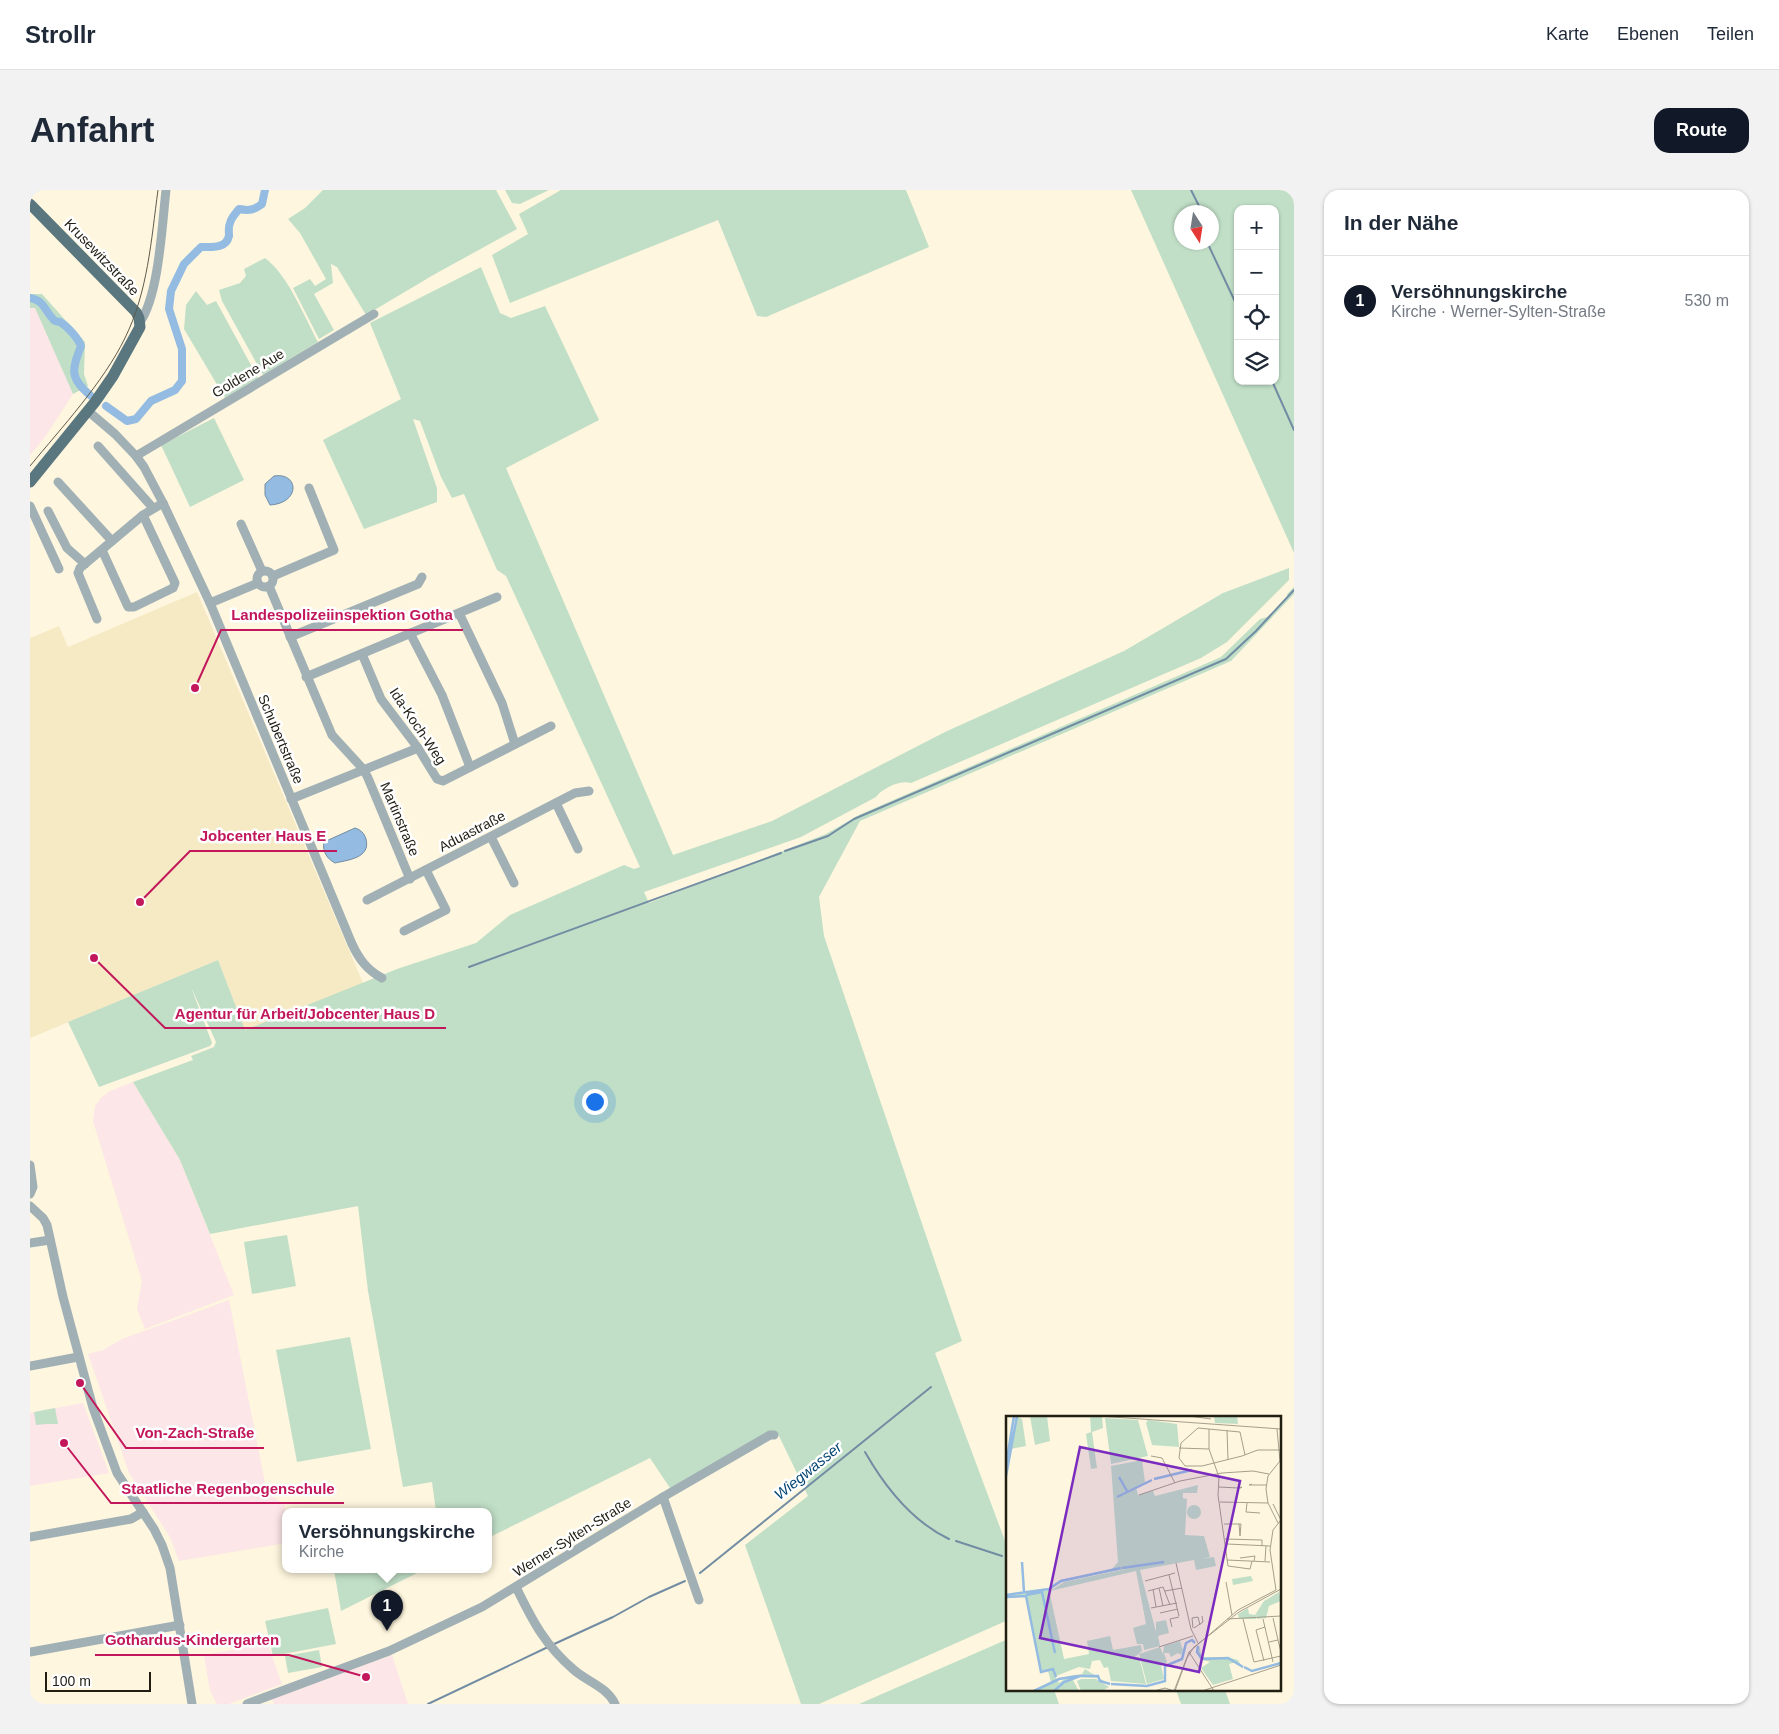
<!DOCTYPE html>
<html lang="de">
<meta charset="utf-8">
<style>
:root{--surface:#fff;--page:#f2f2f3;--text:#1f2937;--muted:#747a83;--line:#e0e1e3;--accent:#111827}
body{margin:0;font-family:Arial,sans-serif;background:var(--page);color:var(--text)}
.controls{position:absolute;right:15px;top:15px;display:grid;overflow:hidden;border-radius:10px;box-shadow:0 1px 4px #0004}
.controls button{width:45px;height:45px;display:grid;place-items:center;padding:0;border:0;border-bottom:1px solid var(--line);background:var(--surface);color:var(--text);font:25px sans-serif}
.compass{position:absolute;left:1144px;top:15px;width:45px;height:45px;border-radius:50%;background:var(--surface);box-shadow:0 1px 4px #0004;rotate:168deg}
.scale{position:absolute;left:15px;bottom:12px;width:106px;box-sizing:border-box;padding-left:5px;border:2px solid #201d12;border-top:0;font-size:14px;line-height:18px;white-space:nowrap;color:#201d12;-webkit-text-stroke:4px #fff;paint-order:stroke}
.you{position:absolute;left:564px;top:911px;width:18px;height:18px;margin:-12px;border:4px solid #fff;border-radius:50%;background:#1a73e8;box-shadow:0 0 0 8px #1a73e833}
.badge{display:grid;place-items:center;width:32px;height:32px;border-radius:50%;background:var(--accent);color:#fff;font-size:16px;font-weight:700}
.pin{position:absolute;translate:-50% -41px;filter:drop-shadow(0 1px 2px #0008)}
.pin::after{content:'';position:absolute;top:26px;width:18px;height:15px;background:inherit;clip-path:polygon(0 0,100% 0,50% 100%)}
.popup{position:absolute;left:252px;top:1318px;width:210px;height:65px;box-sizing:border-box;display:grid;place-content:center;border-radius:10px;background:var(--surface);filter:drop-shadow(0 1px 4px #0005);font-size:16px;white-space:nowrap;color:var(--muted)}
.popup b{font-size:19px;color:var(--text)}
.popup::after{content:'';position:absolute;left:50%;top:100%;margin-left:-10px;border:10px solid transparent;border-top-color:var(--surface)}
.list{margin:0;padding:0;list-style:none}
h2{display:flex;justify-content:space-between;align-items:center;height:65px;margin:0;padding:0 20px;font-size:21px}
h2 small{font-size:16px;font-weight:400;color:var(--muted)}
.list li{display:grid;grid-template-columns:32px 1fr auto;gap:15px;align-items:center;box-sizing:border-box;height:90px;padding:0 20px;border-top:1px solid var(--line)}
.list b{display:block;font-size:19px;white-space:nowrap}
.list p{margin:0;font-size:16px;white-space:nowrap;color:var(--muted)}
.list em{font-size:16px;font-style:normal;color:var(--muted)}
.icon{flex:none;width:28px;height:28px;fill:none;stroke:currentColor;stroke-width:2;stroke-linecap:round;stroke-linejoin:round}
.map{position:relative;flex:none;width:1264px;height:1514px;overflow:hidden;border-radius:15px}
header{display:flex;align-items:center;gap:30px;box-sizing:border-box;height:70px;padding:0 25px;background:var(--surface);border-bottom:1px solid var(--line)}
header strong{font-size:24px}
nav{display:flex;gap:28px;margin-inline-start:auto;font-size:18px}
.intro{display:flex;align-items:center;justify-content:space-between;box-sizing:border-box;height:120px;padding:0 30px}
h1{margin:0;font-size:35px}
.button{padding:12px 22px;border-radius:15px;background:var(--accent);color:#fff;font-size:18px;font-weight:700}
main{display:flex;gap:30px;padding:0 30px}
aside{flex:1;background:var(--surface);border-radius:15px;box-shadow:0 1px 4px #0004}
.map>svg:first-child{display:block}
.built{fill:#f6eac5}
.industrial{fill:#fce6e7}
.green{fill:#c1dfc7;fill-rule:evenodd}
.water{fill:#94bbe1;stroke:#718ca3}
.lines{fill:none;stroke-linecap:round;stroke-linejoin:round}
.stream{stroke:#718ca3;stroke-width:2}
.canal{stroke:#94bbe1;stroke-width:8}
.minor{stroke:#a1b0b5;stroke-width:9}
.major{stroke:#5a767e;stroke-width:11}
.tram{stroke:#5f5a4c;stroke-width:1}
.labels{text-anchor:middle;stroke-width:5;stroke-linejoin:round;paint-order:stroke}
.street-label{font-size:14px;fill:#201d12;stroke:#fff}
.water-label{font-size:15px;font-style:italic;fill:#044473;stroke:#fff}
.inset-river{fill:none;stroke:#94bbe1;stroke-width:2.5}
.inset-road{fill:none;stroke:#a59f8c;stroke-width:1}
.view{fill:#7b2cbf;fill-opacity:0.15;stroke:#7b2cbf;stroke-width:2.5}
.inset-edge{fill:none;stroke:#201d12;stroke-width:2.5}
.leader{fill:none;stroke:#c2185b;stroke-width:2}
.callout-dot{fill:#c2185b;stroke:#fff;stroke-width:2}
.callout-label{font-size:15px;text-anchor:middle;font-weight:bold;fill:#c2185b;stroke:#fff;stroke-width:5;stroke-linejoin:round;paint-order:stroke}
</style>
<header>
<strong>Strollr</strong>
<nav><a>Karte</a><a>Ebenen</a><a>Teilen</a></nav>
</header>
<div class="intro"><h1>Anfahrt</h1><a class="button">Route</a></div>
<main>
<div class="map">
<svg width="1264" height="1514" viewBox="0 0 1264 1514">
<rect width="100%" height="100%" fill="#fef6de"/>
<polygon class="built" points="167,402 333,793 215,841 188,770 0,848 0,448 29,436 38,457"/>
<g class="industrial">
<polygon points="0,118 5,118 43,204 15,247 0,265"/>
<polygon points="103,892 150,970 204,1105 115,1139 107,1119 112,1091 63,931 65,916 71,908 80,901"/>
<polygon points="199,1110 237,1303 254,1314 256,1326 256,1353 149,1371 140,1347 99,1283 58,1164 73,1160 92,1149"/>
<polygon points="53,1213 79,1283 0,1296 0,1223"/>
<polygon points="235,1446 252,1494 199,1514 187,1514 180,1501 174,1465 213,1458 222,1449"/>
<polygon points="362,1465 378,1514 244,1514 242,1509"/>
</g>
<g class="green">
<polygon points="293,0 466,0 487,39 405,84 336,125 307,77 301,74 303,93 284,104 304,140 289,149 263,98 280,89 285,96 296,89 270,43 258,29 275,18"/>
<polygon points="475,0 519,0 490,14 482,13"/>
<polygon points="531,0 876,0 899,57 736,127 727,126 688,30 480,113 462,65 498,44 489,24"/>
<path d="M1101,0H1264V363ZM1208,19H1245V191H1208ZM1152,22H1182V52H1152Z"/>
<path d="M235,68C258,85 274,126 288,152L233,185L192,111L189,100L210,93L216,86L214,79Z"/>
<path d="M451,77L470,123L481,128L515,116L569,230L476,278L643,665L742,631L915,542L1094,461L1193,403L1259,378V390L1197,452L1171,468L881,593C870,590 853,598 846,607L771,647L614,702L619,713L796,644L829,625L1191,467L1230,429L1237,427L1258,407L1257,404L1264,397V404L1201,471L830,631L789,707L794,746L932,1151L905,1163L978,1359V1430L789,1514H771L715,1355L778,1306L749,1246L743,1241L640,1298L620,1268L458,1348V1322H406L402,1292L373,1297L338,1101L328,1016L180,1044L150,970L103,892L163,870L161,866L184,857L186,852L161,797L182,853L180,856L69,897L38,832L188,770L215,840L367,779L446,753L480,725L594,675L604,679L610,677L476,386L467,380L434,304L422,308L411,287L390,231L383,229L407,298V312L334,339L293,250L371,209L340,133Z"/>
<polygon points="166,101 177,115 186,111 228,188 195,208 154,139 156,115"/>
<polygon points="0,104 12,104 55,152 54,184 58,196 43,204 5,118 0,118"/>
<polygon points="184,228 214,290 160,317 131,255"/>
<polygon points="257,1045 266,1096 222,1104 214,1052"/>
<polygon points="320,1147 341,1259 267,1272 246,1160"/>
<polygon points="25,1218 28,1234 16,1234 6,1235 4,1222"/>
<polygon points="304,1380 393,1380 311,1421"/>
<polygon points="298,1418 306,1454 243,1466 235,1431"/>
<polygon points="978,1449 978,1500 1024,1500 1029,1514 829,1514"/>
<polygon points="289,1460 292,1477 258,1483 255,1466"/>
<polygon points="1146,1500 1195,1500 1200,1514 1151,1514"/>
</g>
<g class="water">
<path d="M244,286C269,282 271,313 240,315L235,305V294Z"/>
<path d="M325,638C331,640 334,643 336,649C341,668 318,670 305,673C297,669 292,661 294,652Z"/>
</g>
<g class="lines">
<g class="stream">
<polyline points="1161,0 1172,22"/>
<polyline points="1177,52 1208,118"/>
<polyline points="1242,191 1264,240"/>
<polyline points="755,661 798,646 824,629 1196,469 1226,441 1264,400"/>
<polyline points="439,777 751,663"/>
<path d="M835,1262C855,1297 881,1331 919,1349"/>
<polyline points="926,1351 972,1366"/>
<polyline points="670,1383 901,1197"/>
<polyline points="522,1455 583,1427 619,1407 655,1391"/>
<polyline points="398,1514 518,1457"/>
</g>
<g class="canal">
<path d="M0,108C15,111 14,120 23,129C25,132 26,131 30,132C37,136 48,148 51,156C42,180 39,188 61,206"/>
<path d="M76,216L97,231L106,229L121,211L145,200L152,191V159L139,119L141,101L154,74L171,57C181,57 196,59 199,46C199,42 198,37 200,33C201,28 205,24 209,19C219,21 224,20 232,14L235,0"/>
</g>
<g class="minor">
<path d="M110,132C129,105 132,35 136,0"/>
<path d="M58,221L85,244L106,266L114,277L133,313L180,413L322,754C329,769 337,780 352,788"/>
<polyline points="68,256 123,318"/>
<polyline points="106,266 344,124"/>
<polyline points="28,292 82,351"/>
<polyline points="0,316 29,379"/>
<polyline points="18,321 37,358 55,374"/>
<polyline points="211,334 232,381"/>
<polyline points="72,360 98,417 104,417 143,398 145,393 113,325"/>
<circle cx="235" cy="389" r="8"/>
<polyline points="243,386 304,360 279,298"/>
<polyline points="239,396 302,545 334,580 338,588 380,689"/>
<polyline points="180,413 228,393"/>
<polyline points="429,423 472,513 485,554"/>
<polyline points="67,429 48,383 50,378 113,325 133,313"/>
<polyline points="380,443 412,505 440,577"/>
<polyline points="260,447 388,394 392,387"/>
<polyline points="332,464 351,509 388,558 407,589 413,591 521,536"/>
<polyline points="276,487 467,407"/>
<polyline points="261,609 388,558"/>
<polyline points="526,613 548,659"/>
<polyline points="461,647 484,693"/>
<polyline points="337,710 545,603 559,601"/>
<polyline points="374,741 416,720 396,680"/>
<polyline points="0,975 3,997 0,1004"/>
<polyline points="0,1016 13,1028 17,1035 33,1107 63,1218 87,1283 124,1339 132,1355 140,1378 162,1514"/>
<polyline points="0,1053 20,1050"/>
<polyline points="0,1176 48,1167"/>
<polyline points="633,1307 669,1410"/>
<polyline points="0,1347 101,1329 113,1322"/>
<path d="M486,1397C503,1432 515,1455 544,1480C558,1492 577,1497 585,1514"/>
<polyline points="0,1462 150,1435"/>
<polyline points="217,1514 359,1461 452,1417 633,1307 740,1245 744,1245"/>
</g>
<polyline class="major" points="0,14 106,122 109,128 110,137 83,186 65,212 0,292"/>
<path class="tram" d="M0,276C32,237 73,193 95,148C118,101 121,51 128,0"/>
</g>
<g class="labels">
<g class="street-label">
<text transform="translate(72 67) rotate(46)" y="5">Krusewitzstraße</text>
<text transform="translate(218 183) rotate(-31)" y="5">Goldene Aue</text>
<text transform="translate(388 536) rotate(56)" y="5">Ida-Koch-Weg</text>
<text transform="translate(251 549) rotate(67)" y="5">Schubertstraße</text>
<text transform="translate(370 629) rotate(67)" y="5">Martinstraße</text>
<text transform="translate(442 641) rotate(-27)" y="5">Aduastraße</text>
<text transform="translate(542 1347) rotate(-32)" y="5">Werner-Sylten-Straße</text>
</g>
<g class="water-label">
<text transform="translate(778 1281) rotate(-39)" y="5">Wiegwasser</text>
</g>
</g>
<g transform="translate(976 1226)">
<rect width="275" height="275" fill="#fef6de"/>
<path d="M10,0L16,3L20,30L5,33ZM24,0H41L44,25L29,29ZM84,0L96,1L97,12L86,16L91,52L85,53L80,18L85,16ZM208,0H231L232,8L209,7ZM99,2L132,4L142,40L105,48ZM142,4L171,8L173,31L146,29L140,7ZM136,44L139,66L130,71L132,79L147,75L149,80L192,69L191,77H177V82L181,83L179,119L198,120L204,141L196,143L208,141L210,150L190,154L188,144L134,154L150,216V206L160,204L163,217L152,220L154,230L138,234L137,228H131L127,212L140,208L130,155L44,175L58,166L134,150L58,165L42,173L31,174L43,172L54,164L105,154L112,146L105,50ZM181 96a7 7 0 1 1 14 0a7 7 0 1 1-14 0ZM245,160L247,165L227,169L226,163ZM43,174L58,243L83,238L81,225L104,220L107,234L135,229L136,235L129,241H133L140,268L105,265L102,251L98,252L94,244L86,245L84,253L73,251L50,260L48,253L35,255L20,180H0ZM273,176L275,185L263,190L260,202L251,203V198L250,203H233L232,198L242,192L243,198L249,199L258,185ZM174,225L177,234L175,239L172,237L165,241L163,237H158L161,246L155,249L158,263L141,268L133,238L154,231L157,238L158,230ZM193,229L196,241H221L232,244L237,253L231,246L223,248L227,263L207,269L195,252L204,246L194,243L190,235ZM79,253L104,269L91,262L74,261L67,264L73,275H25L45,266L42,255L47,254L50,262L46,264L50,262L53,267L63,260L76,258ZM75,263H90L103,271L96,275H75L71,265Z" fill="#c1dfc7"/>
<path class="inset-river" d="M0,49L8,0M0,60L11,0M113,61L121,75M148,63L186,54M111,81L146,64M16,146L18,176M116,152L158,146M0,179L43,173L55,165L115,152M20,179L36,176L49,237M0,181L20,180L35,256L47,253L50,261M192,230L191,236L196,243L222,242L237,251M238,251L246,255L275,247M105,268L141,270L159,265V250L176,243L180,227L186,224L189,227M28,275L53,263L72,260M48,275L58,266L74,260H92L94,265L104,268"/>
<path class="inset-road" d="M93,0L275,13M183,0L205,3M203,13V33L213,61L212,79L222,150L244,153L246,145M271,13L274,45L262,60L260,73L262,87L272,107M221,14L222,44M173,32L203,33M239,39L234,16L192,12L175,27L173,42L179,50H196L236,40L249,35L252,34H275M145,40L156,42L169,67M246,68L243,69H260M213,71L232,72H235L236,71L232,72M133,79L174,65L216,57L247,55L263,58M214,86L262,87M241,87L240,96L254,97M267,88L275,104M218,108H235L234,120L233,108M219,123L256,124V130M221,128L264,130M234,142L249,140L248,145M221,144L264,146M259,145L260,130M170,147L185,213L192,227M163,159L173,200M139,165L169,157M220,166L226,199M153,172L157,190M147,173L150,191M142,175L157,171L164,189M159,175L176,172M145,192L171,187M154,197L172,193M267,202L272,224M221,203L275,200M237,203L248,246L275,240M257,203L267,246M166,211L164,203L173,201M187,212L186,202L192,201L194,209M188,212L197,206L196,200M263,226L272,224L275,236M153,231L187,220M258,245L250,214L259,211M148,275L159,272L168,275M168,275L183,236M169,275L181,242L188,231L233,196L275,173M196,275L275,249M208,275L183,236L232,194L270,174L264,134L267,114L275,104"/>
<path class="view" d="M74,31L234,65L193,256L34,222Z"/>
<rect width="275" height="275" class="inset-edge"/>
</g>
<path class="leader" d="M165 498L191 440H433M110 712L160 661H307M64 768L135 838H416M50 1193L96 1258H234M34 1253L81 1313H314M336 1487L259 1465H65"/>
<g class="callout-dot">
<circle cx="165" cy="498" r="5"/>
<circle cx="110" cy="712" r="5"/>
<circle cx="64" cy="768" r="5"/>
<circle cx="50" cy="1193" r="5"/>
<circle cx="34" cy="1253" r="5"/>
<circle cx="336" cy="1487" r="5"/>
</g>
<g class="callout-label">
<text x="312" y="430">Landespolizeiinspektion Gotha</text>
<text x="233" y="651">Jobcenter Haus E</text>
<text x="275" y="829">Agentur für Arbeit/Jobcenter Haus D</text>
<text x="165" y="1248">Von-Zach-Straße</text>
<text x="198" y="1304">Staatliche Regenbogenschule</text>
<text x="162" y="1455">Gothardus-Kindergarten</text>
</g>
</svg>
<div class="controls">
<button>+</button>
<button>−</button>
<button><svg class="icon" aria-label="locate" viewBox="0 0 24 24"><circle cx="12" cy="12" r="6"/><path d="M12 2v4M12 18v4M2 12h4M18 12h4"/></svg></button>
<button><svg class="icon" aria-label="layers" viewBox="0 0 24 24"><path d="M12 4l9 5-9 5-9-5zM3 14l9 5 9-5"/></svg></button>
</div>
<svg class="compass" viewBox="-18 -18 36 36"><path d="M0-13l5 13h-10z" fill="#e53935"/><path d="M0 13l5-13h-10z" fill="#747a83"/></svg>
<div class="scale">100 m</div>
<div class="you"></div>
<div class="pin badge" style="left:357px;top:1441px">1</div>
<div class="popup"><b>Versöhnungskirche</b>Kirche</div>
</div>
<aside>
<h2>In der Nähe<small></small></h2>
<ul class="list">
<li><span class="badge">1</span><div><b>Versöhnungskirche</b><p>Kirche · Werner-Sylten-Straße</p></div><em>530 m</em></li>
</ul>
</aside>
</main>
